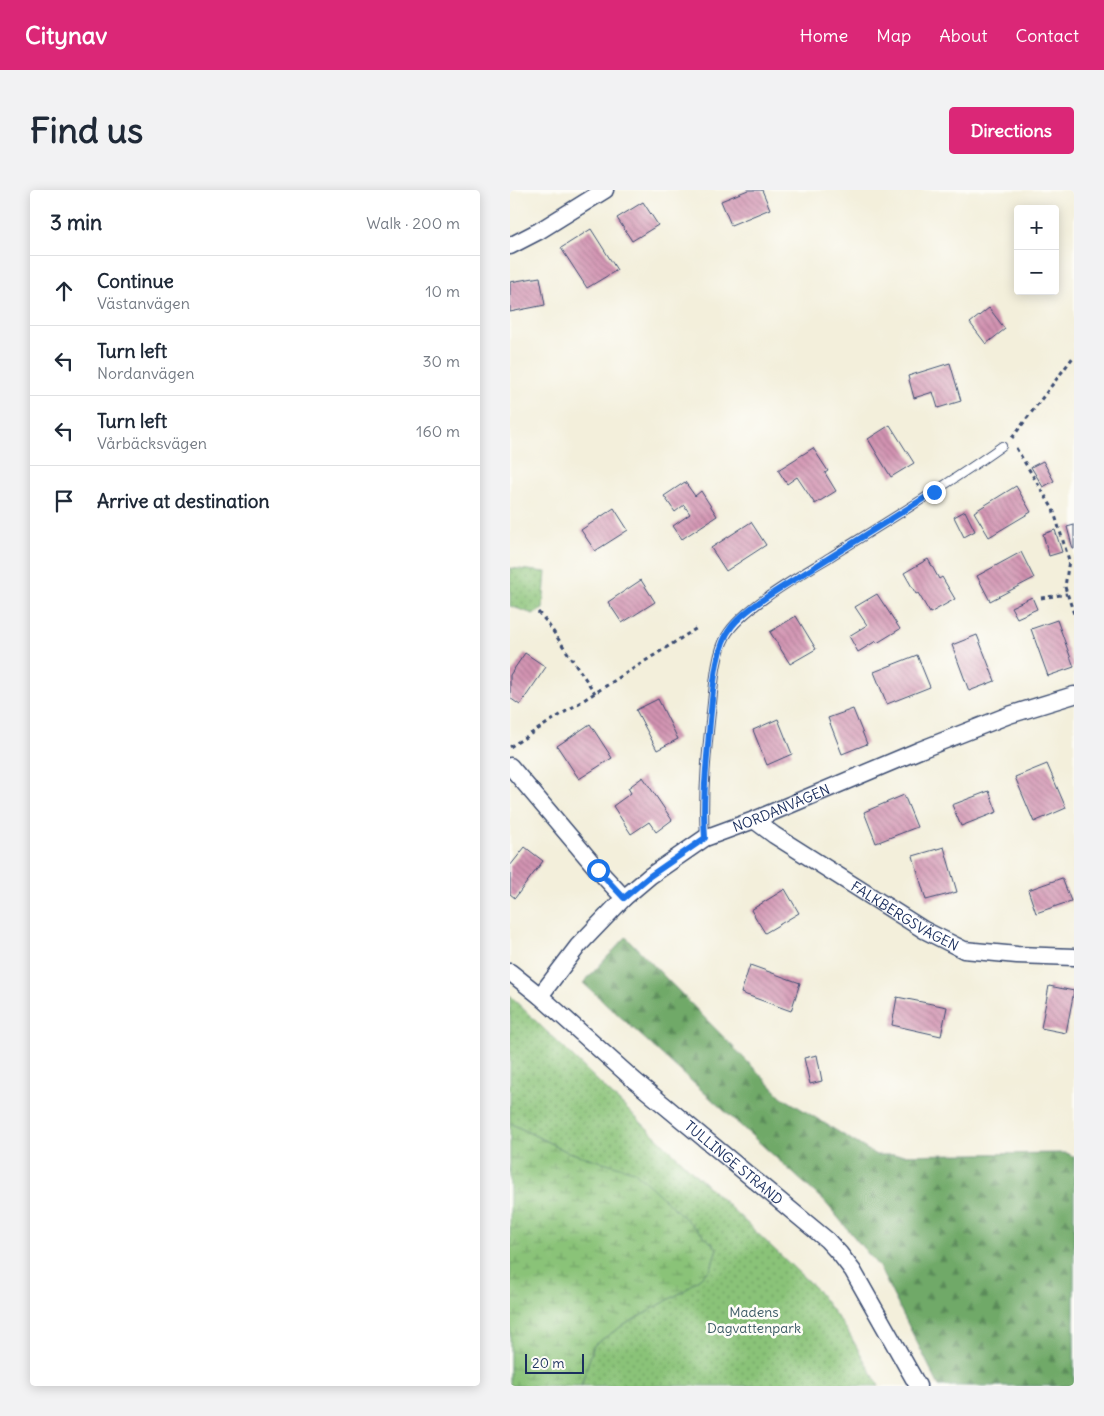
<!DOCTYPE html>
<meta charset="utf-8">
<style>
:root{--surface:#fff;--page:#f2f2f3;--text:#1f2937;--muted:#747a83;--line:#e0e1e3;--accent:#db2777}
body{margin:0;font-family:Delius,sans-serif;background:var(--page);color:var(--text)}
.controls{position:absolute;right:15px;top:15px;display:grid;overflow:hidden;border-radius:5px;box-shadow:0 2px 12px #0003}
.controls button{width:45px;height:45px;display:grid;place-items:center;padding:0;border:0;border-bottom:1px solid var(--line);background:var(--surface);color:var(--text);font:25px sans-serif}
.scale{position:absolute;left:15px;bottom:12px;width:59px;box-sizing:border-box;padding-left:5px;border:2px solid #1b2f5e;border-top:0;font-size:14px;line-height:18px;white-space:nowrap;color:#1b2f5e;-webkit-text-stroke:4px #fdfcf7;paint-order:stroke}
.stop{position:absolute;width:15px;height:15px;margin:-11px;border:4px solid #1a73e8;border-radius:50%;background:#fff}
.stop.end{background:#1a73e8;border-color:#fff;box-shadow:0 1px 5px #0008}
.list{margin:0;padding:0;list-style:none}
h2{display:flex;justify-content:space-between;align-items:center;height:65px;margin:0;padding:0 20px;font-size:21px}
h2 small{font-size:16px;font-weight:400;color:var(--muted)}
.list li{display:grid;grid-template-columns:32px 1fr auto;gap:15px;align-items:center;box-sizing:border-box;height:70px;padding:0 20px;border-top:1px solid var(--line)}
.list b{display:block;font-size:19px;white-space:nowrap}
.list p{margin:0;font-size:16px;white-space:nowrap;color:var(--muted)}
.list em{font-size:16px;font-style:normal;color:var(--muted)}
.icon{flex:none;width:28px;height:28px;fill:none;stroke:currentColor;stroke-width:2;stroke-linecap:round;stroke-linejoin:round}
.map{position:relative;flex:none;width:564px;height:1196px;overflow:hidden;border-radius:5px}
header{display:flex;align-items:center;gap:30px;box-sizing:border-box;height:70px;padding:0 25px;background:var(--accent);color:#fff}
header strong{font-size:24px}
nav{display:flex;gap:28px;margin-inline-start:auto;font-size:18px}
.intro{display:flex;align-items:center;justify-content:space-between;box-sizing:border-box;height:120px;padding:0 30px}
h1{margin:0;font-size:35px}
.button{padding:12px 22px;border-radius:5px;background:var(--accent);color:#fff;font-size:18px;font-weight:700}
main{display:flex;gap:30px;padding:0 30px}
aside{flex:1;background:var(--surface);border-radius:5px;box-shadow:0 2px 12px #0003}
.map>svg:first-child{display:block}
.forest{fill:url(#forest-firs);stroke:#456c63}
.wetland{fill:url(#wetland-marsh);stroke:#52796b}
.park{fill:url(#park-dots);stroke:#52796b}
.building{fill:url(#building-back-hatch)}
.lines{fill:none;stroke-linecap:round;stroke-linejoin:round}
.service-casing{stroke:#3b4c71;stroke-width:10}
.minor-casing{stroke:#3b4c71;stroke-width:19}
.path{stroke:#3b4c71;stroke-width:3;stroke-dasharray:4 4;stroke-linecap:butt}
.service{stroke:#fff;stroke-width:8}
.minor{stroke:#fff;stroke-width:16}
.route{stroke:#1a73e8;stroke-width:6}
.labels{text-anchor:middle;stroke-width:5;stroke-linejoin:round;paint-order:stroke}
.street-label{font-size:14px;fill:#1b2f5e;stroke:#fdfcf7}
.park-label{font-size:14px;fill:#3c5b66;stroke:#fdfcf7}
</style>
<header>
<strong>Citynav</strong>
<nav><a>Home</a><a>Map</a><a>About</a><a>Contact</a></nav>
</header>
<div class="intro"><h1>Find us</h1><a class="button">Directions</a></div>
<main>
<aside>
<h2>3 min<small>Walk · 200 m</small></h2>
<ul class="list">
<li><svg class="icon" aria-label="ahead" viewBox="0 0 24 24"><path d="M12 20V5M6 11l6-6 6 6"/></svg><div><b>Continue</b><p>Västanvägen</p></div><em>10 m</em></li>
<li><svg class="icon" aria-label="left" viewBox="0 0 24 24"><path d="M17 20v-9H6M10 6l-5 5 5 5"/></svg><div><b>Turn left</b><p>Nordanvägen</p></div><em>30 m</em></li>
<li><svg class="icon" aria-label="left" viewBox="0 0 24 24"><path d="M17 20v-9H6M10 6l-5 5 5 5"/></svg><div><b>Turn left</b><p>Vårbäcksvägen</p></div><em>160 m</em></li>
<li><svg class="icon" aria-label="arrive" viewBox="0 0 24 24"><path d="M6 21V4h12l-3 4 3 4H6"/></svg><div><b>Arrive at destination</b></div></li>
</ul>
</aside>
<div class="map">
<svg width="564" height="1196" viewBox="0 0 564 1196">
<defs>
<pattern id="forest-firs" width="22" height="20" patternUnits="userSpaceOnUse" patternTransform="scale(1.25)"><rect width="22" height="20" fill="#6fa968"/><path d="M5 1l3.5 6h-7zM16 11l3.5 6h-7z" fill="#5a8a59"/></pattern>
<pattern id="wetland-marsh" width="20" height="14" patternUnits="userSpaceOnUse" patternTransform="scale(1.25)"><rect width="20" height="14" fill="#8ac378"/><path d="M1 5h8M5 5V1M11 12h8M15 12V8" fill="none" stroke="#709f66"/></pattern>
<pattern id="park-dots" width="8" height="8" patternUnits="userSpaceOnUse" patternTransform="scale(1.25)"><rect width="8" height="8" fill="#8ac378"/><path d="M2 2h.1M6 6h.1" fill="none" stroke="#709f66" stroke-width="1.8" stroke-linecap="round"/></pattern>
<pattern id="building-back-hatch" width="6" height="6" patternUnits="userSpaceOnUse" patternTransform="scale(1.25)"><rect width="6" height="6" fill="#d293b1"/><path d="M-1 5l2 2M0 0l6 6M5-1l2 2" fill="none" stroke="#aa7893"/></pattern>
</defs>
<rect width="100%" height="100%" fill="#fdfcf7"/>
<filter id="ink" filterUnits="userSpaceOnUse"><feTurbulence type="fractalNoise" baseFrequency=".02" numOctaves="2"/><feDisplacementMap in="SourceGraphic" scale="10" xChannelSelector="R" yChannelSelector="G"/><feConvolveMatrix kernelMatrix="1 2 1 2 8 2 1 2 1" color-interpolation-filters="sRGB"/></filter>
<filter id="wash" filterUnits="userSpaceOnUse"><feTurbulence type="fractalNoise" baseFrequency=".0096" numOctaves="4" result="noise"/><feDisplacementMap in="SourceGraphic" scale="20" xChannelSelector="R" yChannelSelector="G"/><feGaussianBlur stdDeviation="1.12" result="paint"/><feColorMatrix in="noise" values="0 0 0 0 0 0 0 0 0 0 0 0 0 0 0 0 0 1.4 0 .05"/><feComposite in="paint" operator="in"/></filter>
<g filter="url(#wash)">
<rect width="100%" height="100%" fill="#f3efdb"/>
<polygon class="forest" points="116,747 272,907 366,965 557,963 564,967 564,1196 429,1196 369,1077 315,1012 73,793"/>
<polygon class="wetland" points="0,933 58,962 124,980 207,1058 201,1079 174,1101 109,1138 84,1155 71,1196 0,1196"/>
<g class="park">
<polygon points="0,378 36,382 33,419 23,424 0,416"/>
<polygon points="0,806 98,901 306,1099 337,1140 369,1196 71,1196 84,1155 109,1138 174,1101 201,1079 207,1058 124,981 58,962 0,933"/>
</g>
<g id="blocks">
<g class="building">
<polygon points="238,0 252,0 260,19 221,35 211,11"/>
<polygon points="133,12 148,35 122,51 107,28"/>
<polygon points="81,39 107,80 77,98 51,58"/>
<polygon points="30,87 35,115 0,122 0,92"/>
<polygon points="479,118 495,139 476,154 460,133"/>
<polygon points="440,173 451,211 428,218 423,202 404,208 398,186"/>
<polygon points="380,235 404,273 381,287 358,249"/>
<polygon points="303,258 318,281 315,283 326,301 305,314 287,287 277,294 268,280"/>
<polygon points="533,271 544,291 533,297 521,277"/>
<polygon points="175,292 185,306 191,301 207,326 172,349 163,336 180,324 174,315 165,322 154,306"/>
<polygon points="506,296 521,322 479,347 464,322"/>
<polygon points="104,318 118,340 85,361 71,340"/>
<polygon points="455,321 465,341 454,347 444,327"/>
<polygon points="241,332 256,355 216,381 201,358"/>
<polygon points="564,335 564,359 563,359 557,337"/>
<polygon points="545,340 552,362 539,366 533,344"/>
<polygon points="511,362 524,388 480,411 467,386"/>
<polygon points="418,369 429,389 432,387 445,409 420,423 408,403 406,404 394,383"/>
<polygon points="131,390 145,412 112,433 98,412"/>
<polygon points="367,404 390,439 367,453 366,451 348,462 339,446 357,435 345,417"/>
<polygon points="522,407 527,419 507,428 501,417"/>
<polygon points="286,426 306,459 280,474 260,442"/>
<polygon points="547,430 564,477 538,486 521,439"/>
<polygon points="467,445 485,491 459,501 442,455"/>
<polygon points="15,463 36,477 10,515 0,508 0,485"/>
<polygon points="407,465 420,497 377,514 364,482"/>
<polygon points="148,509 168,549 147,560 126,520"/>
<polygon points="343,519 357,554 332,564 318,528"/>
<polygon points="268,529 282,564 257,575 243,540"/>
<polygon points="80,534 102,568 69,589 47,556"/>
<polygon points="537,574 556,618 524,632 505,587"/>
<polygon points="133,587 162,630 146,642 139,632 121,644 103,616 121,603 118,598"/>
<polygon points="479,601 487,622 451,636 442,615"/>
<polygon points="394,605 407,637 366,653 354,622"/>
<polygon points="15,657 33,671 5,708 0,704 0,676"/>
<polygon points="434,657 447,702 416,710 403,666"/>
<polygon points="552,688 561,711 526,723 518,700"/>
<polygon points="275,699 289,723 255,743 241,720"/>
<polygon points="240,775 290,793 281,821 231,803"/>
<polygon points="539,796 564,801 556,843 531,838"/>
<polygon points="387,807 437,817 431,846 382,835"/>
<polygon points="307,865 312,891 300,894 294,868"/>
</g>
</g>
</g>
<g filter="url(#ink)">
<use href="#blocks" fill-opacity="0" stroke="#3b4c71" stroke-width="1"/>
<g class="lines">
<g class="service-casing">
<path id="service" d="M195,648C192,603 197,558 202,513C204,493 206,464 216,446C232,418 291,385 320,367C378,331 436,296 492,256"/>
</g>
<g class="minor-casing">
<g id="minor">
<polyline points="0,56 29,41 95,0"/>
<polyline points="0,576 88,680 114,708"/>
<path id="s1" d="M244,630L264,645L414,740L454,760L507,765L564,767"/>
<path id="s2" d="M0,782L30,806L125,891L317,1050L330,1064L343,1081L408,1196"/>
<path id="s3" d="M30,806L68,756L114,708L140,686L195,648L244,630L410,560L499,525L564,505"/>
</g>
</g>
<g class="path">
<polyline points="502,248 564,166"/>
<polyline points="506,258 543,319 559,370 555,397 564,424"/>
<polyline points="531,408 557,404"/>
<polyline points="28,422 36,431 85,503"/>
<polyline points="0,557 187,438"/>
</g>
<use href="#service" class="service"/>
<use href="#minor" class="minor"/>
</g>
</g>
<g class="lines" filter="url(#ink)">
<path class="route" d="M88,680L114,708L140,686L195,648C192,610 197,570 200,531C203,504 204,458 222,436C237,417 274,396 295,383C338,356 381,329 424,302"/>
</g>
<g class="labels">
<g class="street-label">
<text dy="5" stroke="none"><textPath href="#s3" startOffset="312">NORDANVÄGEN</textPath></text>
<text dy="5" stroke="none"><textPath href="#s1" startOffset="179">FALKBERGSVÄGEN</textPath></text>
<text dy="5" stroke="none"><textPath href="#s2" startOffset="294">TULLINGE STRAND</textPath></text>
</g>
<g class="park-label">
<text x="244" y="1127">Madens<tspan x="244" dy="16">Dagvattenpark</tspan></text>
</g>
</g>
</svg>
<div class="controls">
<button>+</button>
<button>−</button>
</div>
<div class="scale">20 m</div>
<div class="stop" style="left:88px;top:680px"></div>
<div class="stop end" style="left:424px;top:302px"></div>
</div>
</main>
